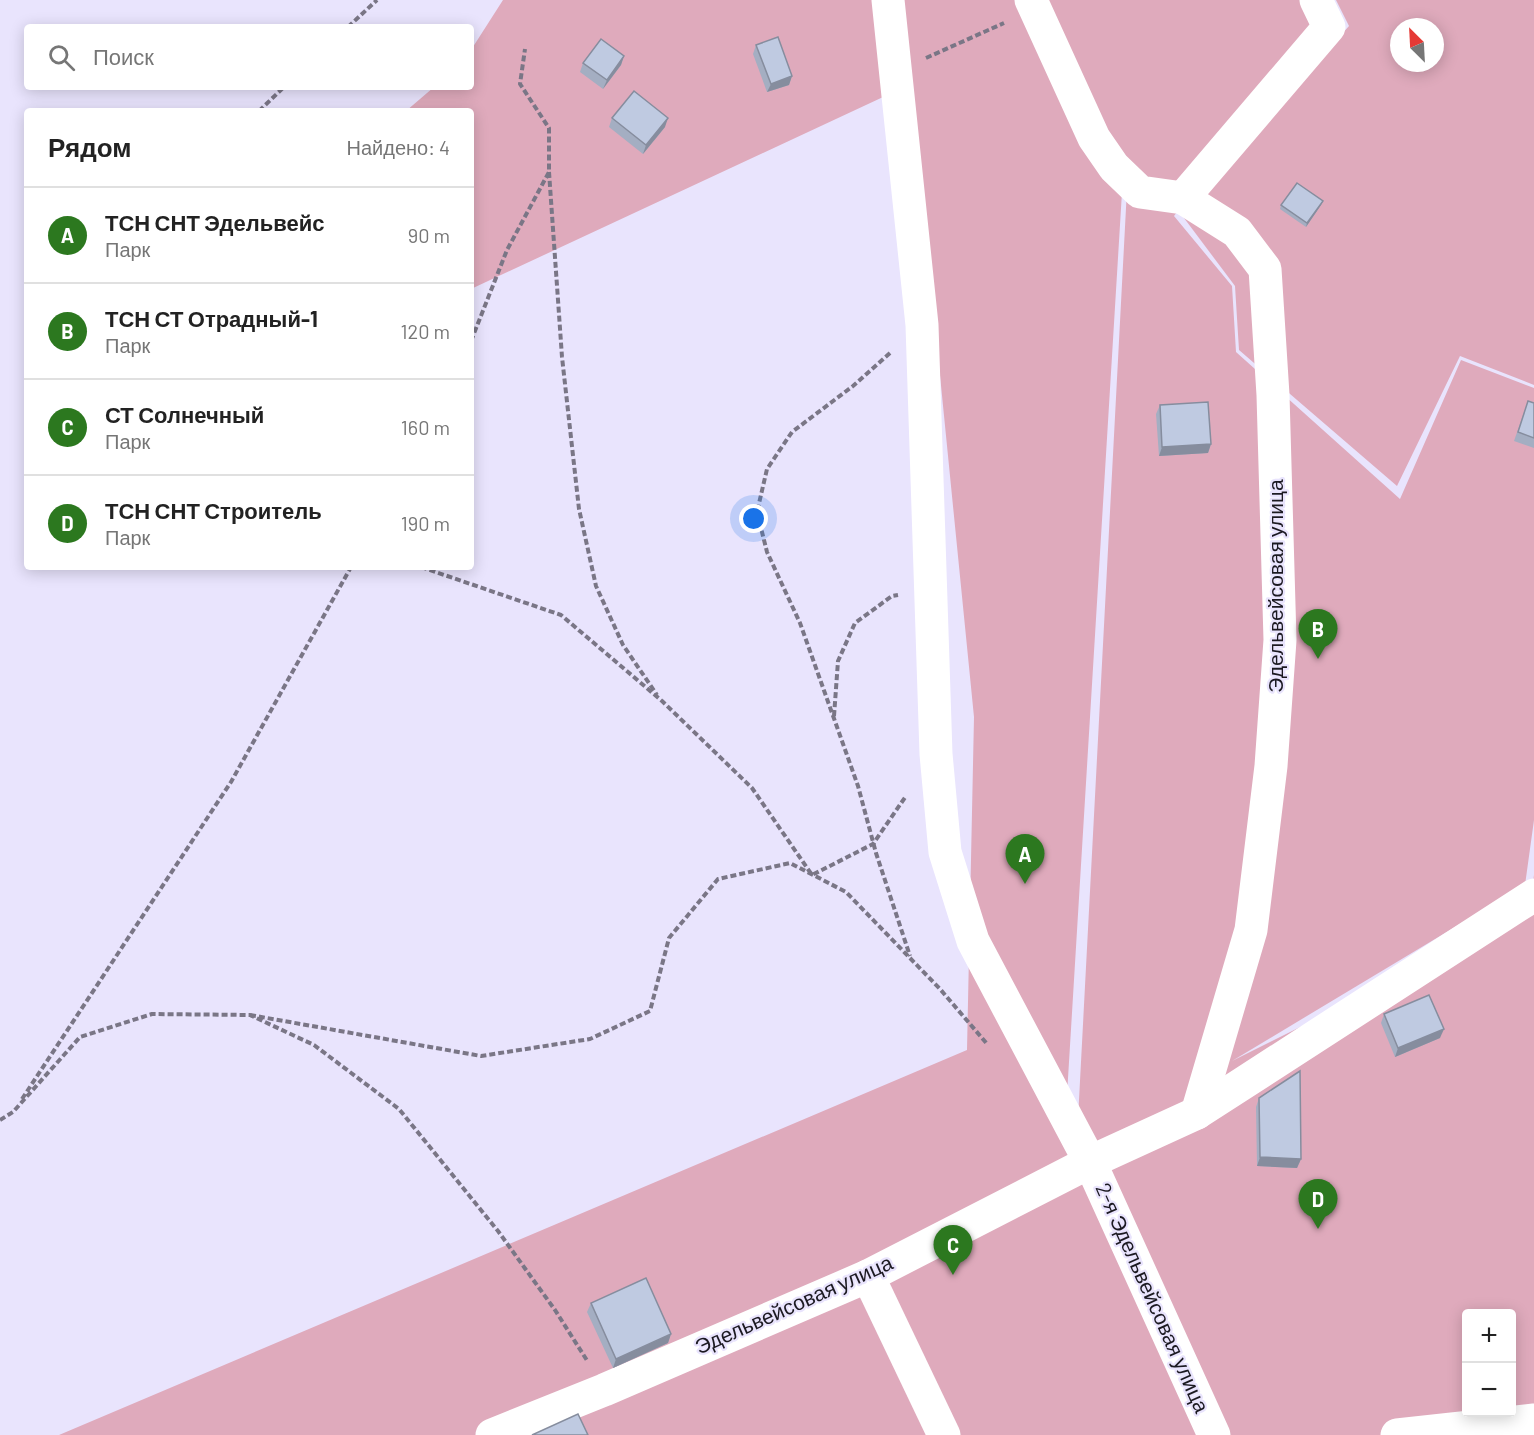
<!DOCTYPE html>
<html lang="ru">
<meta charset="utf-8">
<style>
:root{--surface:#fff;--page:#f2f2f2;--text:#222;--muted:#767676;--line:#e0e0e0;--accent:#2c781f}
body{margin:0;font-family:Barlow,sans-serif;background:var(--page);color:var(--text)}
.controls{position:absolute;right:18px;bottom:18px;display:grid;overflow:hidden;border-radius:6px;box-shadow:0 3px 15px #0003}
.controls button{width:54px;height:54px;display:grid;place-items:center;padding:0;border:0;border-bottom:2px solid var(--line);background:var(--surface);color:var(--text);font:30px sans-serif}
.compass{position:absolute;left:1390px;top:18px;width:54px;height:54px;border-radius:50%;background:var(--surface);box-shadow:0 3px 15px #0003;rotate:336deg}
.you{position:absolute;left:754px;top:519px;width:21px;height:21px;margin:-15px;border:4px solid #fff;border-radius:50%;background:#1a73e8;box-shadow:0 0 0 9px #1a73e833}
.badge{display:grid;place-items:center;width:39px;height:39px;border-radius:50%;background:var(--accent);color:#fff;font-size:20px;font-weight:700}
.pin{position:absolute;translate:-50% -50px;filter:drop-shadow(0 2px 3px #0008)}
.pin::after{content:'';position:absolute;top:32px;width:21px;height:18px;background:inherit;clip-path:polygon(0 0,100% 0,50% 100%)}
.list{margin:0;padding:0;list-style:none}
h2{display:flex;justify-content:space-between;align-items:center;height:78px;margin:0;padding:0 24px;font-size:26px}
h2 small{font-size:20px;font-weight:400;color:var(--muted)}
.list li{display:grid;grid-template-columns:39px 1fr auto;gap:18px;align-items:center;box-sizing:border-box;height:96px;padding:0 24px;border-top:2px solid var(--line)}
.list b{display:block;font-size:22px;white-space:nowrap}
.list p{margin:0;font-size:20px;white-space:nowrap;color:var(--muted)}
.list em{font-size:20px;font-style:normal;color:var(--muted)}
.icon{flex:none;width:33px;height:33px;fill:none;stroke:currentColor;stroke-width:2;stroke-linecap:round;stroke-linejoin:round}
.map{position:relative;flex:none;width:1534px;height:1435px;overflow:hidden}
.search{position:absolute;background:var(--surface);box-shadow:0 3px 15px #0003;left:24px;top:24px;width:450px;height:66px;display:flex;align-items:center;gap:15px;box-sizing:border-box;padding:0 21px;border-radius:6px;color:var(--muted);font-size:22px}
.panel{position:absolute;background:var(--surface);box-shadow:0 3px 15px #0003;left:24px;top:108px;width:450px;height:462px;border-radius:6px}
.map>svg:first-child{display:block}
.green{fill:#dfaabc;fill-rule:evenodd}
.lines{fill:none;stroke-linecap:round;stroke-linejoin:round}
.path{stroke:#7a7686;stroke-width:4;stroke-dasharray:6 3;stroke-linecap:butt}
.minor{stroke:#fff;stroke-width:33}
.wall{fill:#a4aec2}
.shaded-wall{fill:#868d9e}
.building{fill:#bfcae1;stroke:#868d9e;stroke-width:1.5}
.labels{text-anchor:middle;stroke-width:4.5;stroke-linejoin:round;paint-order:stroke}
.street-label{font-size:21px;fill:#1b1921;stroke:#e9e4fd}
</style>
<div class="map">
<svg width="1534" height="1435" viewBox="0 0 1534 1435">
<rect width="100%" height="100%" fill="#e9e4fd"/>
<g class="green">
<path d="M503,0H1308L1318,25L1174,216L1232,286L1236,352L1400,499L1461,360L1534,388V820L1525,885L1232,1061L1529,913L1534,875V1435H59L967,1050L974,717L911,84L471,289V111H406L434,87H471V50ZM1127,189L1077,1138L1064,1144L1122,192ZM1466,1314H1512V1412H1466Z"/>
<path d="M1336,0H1534V385L1460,356L1397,486L1239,350L1235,286L1181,214L1349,26ZM1399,27H1435V63H1399Z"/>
</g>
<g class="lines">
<g class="path">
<polyline points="348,27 377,0"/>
<polyline points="926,58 1004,23"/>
<polyline points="259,111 284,87"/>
<polyline points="549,172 562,357 579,509 596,586 623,645 657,695"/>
<polyline points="471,341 507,250 549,172 549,128 520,84 525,49"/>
<polyline points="890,353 853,386 792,432 767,469 757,512 767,552 800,623 858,786 876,853 910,956"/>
<polyline points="421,567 561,615 662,701 752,788 812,875 873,844 906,796"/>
<polyline points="834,716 838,661 855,623 892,596 898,595"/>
<polyline points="250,1015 481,1056 590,1039 650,1011 669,938 718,879 790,863 846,892 940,989 988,1045"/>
<polyline points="22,1099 231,782 351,567"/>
<polyline points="0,1120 13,1112 80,1037 152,1014 250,1015 314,1045 399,1109 498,1231 555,1310 588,1362"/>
</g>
<g class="minor">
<polyline points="888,0 922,325 936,754 945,852 973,941 1090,1162 1214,1435"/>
<polyline points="1031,0 1094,138 1114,167 1140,192 1183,198 1237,232 1265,269 1273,395 1280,640 1271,766 1251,930 1197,1113"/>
<polyline points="1183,198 1329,27 1316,0"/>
<polyline points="868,1276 944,1435"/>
<polyline points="492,1435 604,1390 868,1276 1090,1162 1197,1113 1534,895"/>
<polyline points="1397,1435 1534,1420"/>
</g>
</g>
<g class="wall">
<polygon points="756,45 792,76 789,85 767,92 753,54"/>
<polygon points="624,56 621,65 603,89 580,72 583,63"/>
<polygon points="612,118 665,127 643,154 609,127"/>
<polygon points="1323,201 1321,205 1306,227 1280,209 1281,205"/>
<polygon points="1528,401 1534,403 1534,448 1514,441"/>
<polygon points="1160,405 1211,444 1208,453 1159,456 1156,414"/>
<polygon points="1384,1014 1440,1038 1395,1057 1381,1023"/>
<polygon points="1259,1098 1301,1159 1297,1168 1257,1166 1256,1107"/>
<polygon points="591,1303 671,1334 668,1343 613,1368 587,1312"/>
</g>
<g class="shaded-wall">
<polygon points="624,56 621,65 603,89 607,80"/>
<polygon points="792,76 789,85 767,92 771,84"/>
<polygon points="668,118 665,127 643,154 646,145"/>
<polygon points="1323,201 1321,205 1306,227 1307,223"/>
<polygon points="1211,444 1208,453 1159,456 1162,447"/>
<polygon points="1444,1029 1440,1038 1395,1057 1398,1048"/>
<polygon points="1260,1157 1301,1159 1297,1168 1257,1166"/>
<polygon points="671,1334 668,1343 613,1368 616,1359"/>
</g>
<g class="building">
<polygon points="778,37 792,76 771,84 756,45"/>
<polygon points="601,39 624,56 607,80 583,63"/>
<polygon points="634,91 668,118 646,145 612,118"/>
<polygon points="1297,183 1323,201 1307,223 1281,205"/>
<polygon points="1528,401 1534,403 1534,438 1518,432"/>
<polygon points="1208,402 1211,444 1162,447 1160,405"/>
<polygon points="1429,995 1444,1029 1398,1048 1384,1014"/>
<polygon points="1300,1071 1301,1159 1260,1157 1259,1098"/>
<polygon points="646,1278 671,1334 616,1359 591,1303"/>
<polygon points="578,1414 588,1435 532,1435"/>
</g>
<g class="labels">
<g class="street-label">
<text transform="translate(1276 586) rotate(-90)" y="7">Эдельвейсовая улица</text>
<text transform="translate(1152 1298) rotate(66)" y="7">2-я Эдельвейсовая улица</text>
<text transform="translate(794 1305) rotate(-24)" y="7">Эдельвейсовая улица</text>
</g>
</g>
</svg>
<div class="controls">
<button>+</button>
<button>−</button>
</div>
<svg class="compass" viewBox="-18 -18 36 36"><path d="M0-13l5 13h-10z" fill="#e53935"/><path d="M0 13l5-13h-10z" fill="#767676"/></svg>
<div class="you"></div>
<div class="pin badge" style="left:1025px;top:884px">A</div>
<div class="pin badge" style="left:1318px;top:659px">B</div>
<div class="pin badge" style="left:953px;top:1275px">C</div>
<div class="pin badge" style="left:1318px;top:1229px">D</div>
<div class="search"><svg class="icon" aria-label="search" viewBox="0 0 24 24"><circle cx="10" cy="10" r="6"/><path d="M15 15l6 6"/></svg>Поиск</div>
<section class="panel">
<h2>Рядом<small>Найдено: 4</small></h2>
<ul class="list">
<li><span class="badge">A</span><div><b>ТСН СНТ Эдельвейс</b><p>Парк</p></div><em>90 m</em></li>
<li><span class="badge">B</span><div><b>ТСН СТ Отрадный-1</b><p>Парк</p></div><em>120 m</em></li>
<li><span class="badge">C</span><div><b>СТ Солнечный</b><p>Парк</p></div><em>160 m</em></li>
<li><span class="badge">D</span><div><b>ТСН СНТ Строитель</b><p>Парк</p></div><em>190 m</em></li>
</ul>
</section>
</div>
